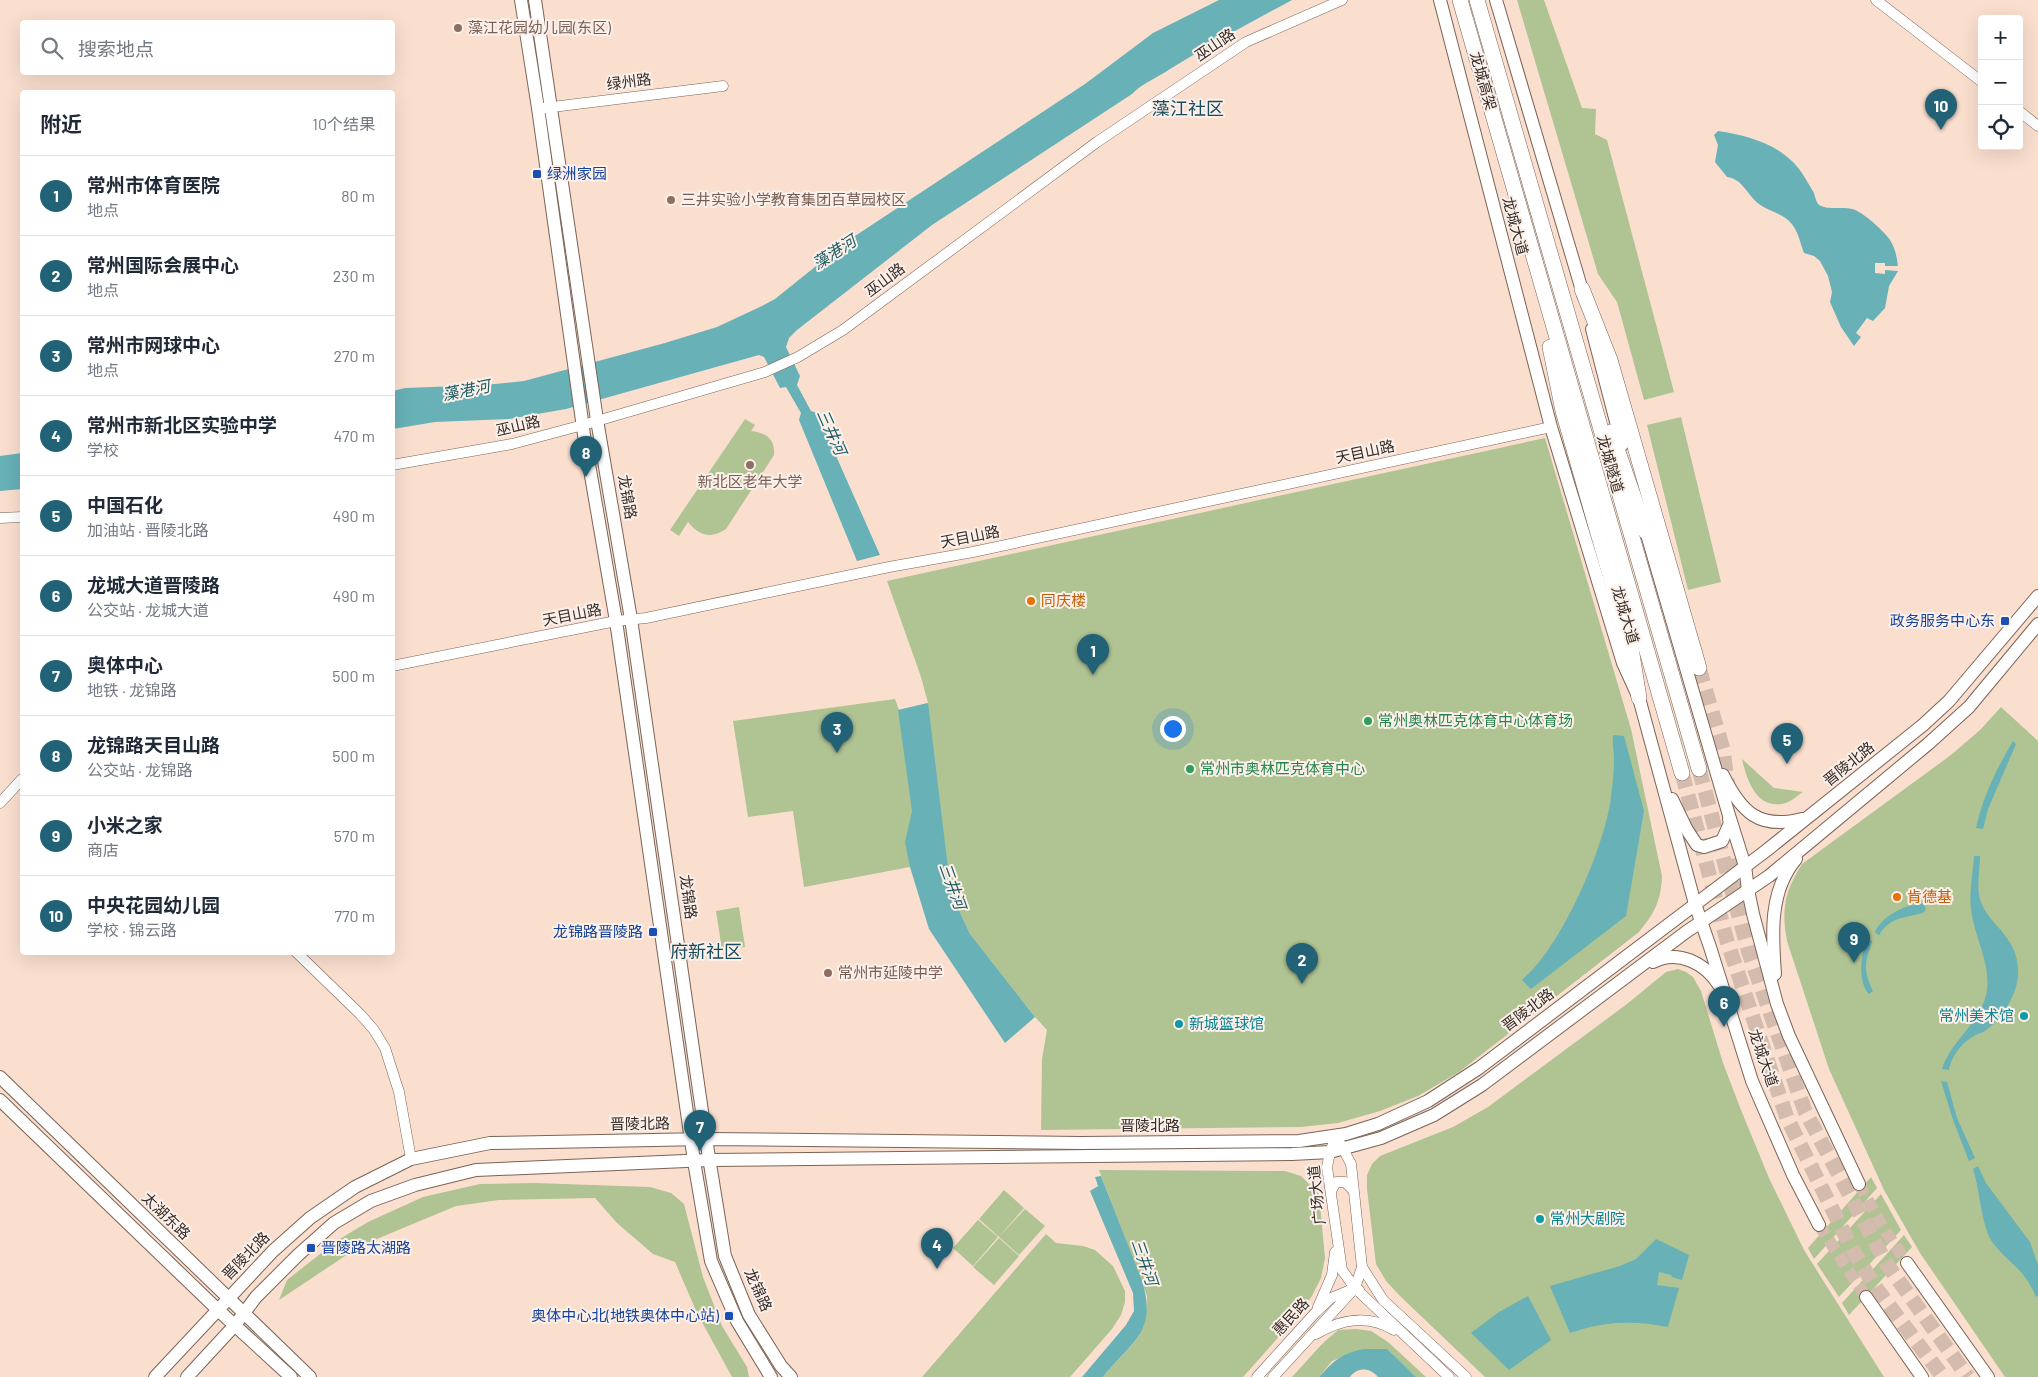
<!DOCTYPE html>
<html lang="zh">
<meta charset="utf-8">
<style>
:root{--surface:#fff;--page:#f6f6f7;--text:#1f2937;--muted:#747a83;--line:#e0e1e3;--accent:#216276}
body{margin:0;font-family:Barlow,"Noto Sans SC",sans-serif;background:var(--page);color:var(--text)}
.controls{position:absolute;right:15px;top:15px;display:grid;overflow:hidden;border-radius:5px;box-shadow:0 5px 20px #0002}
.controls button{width:45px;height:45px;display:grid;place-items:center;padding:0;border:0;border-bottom:1px solid var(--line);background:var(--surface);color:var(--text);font:25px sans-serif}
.you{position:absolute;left:1172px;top:728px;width:18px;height:18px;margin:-12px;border:4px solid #fff;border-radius:50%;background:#1a73e8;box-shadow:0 0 0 8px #1a73e833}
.badge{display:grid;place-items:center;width:32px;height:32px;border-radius:50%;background:var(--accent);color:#fff;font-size:16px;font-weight:700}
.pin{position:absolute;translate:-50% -41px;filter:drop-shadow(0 1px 2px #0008)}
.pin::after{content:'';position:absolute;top:26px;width:18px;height:15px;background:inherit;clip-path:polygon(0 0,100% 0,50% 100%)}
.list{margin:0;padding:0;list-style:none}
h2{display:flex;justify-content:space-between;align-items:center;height:65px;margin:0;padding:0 20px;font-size:21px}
h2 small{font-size:16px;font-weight:400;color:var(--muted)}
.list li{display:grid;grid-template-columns:32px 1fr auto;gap:15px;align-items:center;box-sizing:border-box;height:80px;padding:0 20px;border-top:1px solid var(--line)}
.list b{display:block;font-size:19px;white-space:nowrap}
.list p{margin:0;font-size:16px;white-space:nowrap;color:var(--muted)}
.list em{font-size:16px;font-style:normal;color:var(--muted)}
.icon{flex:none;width:28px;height:28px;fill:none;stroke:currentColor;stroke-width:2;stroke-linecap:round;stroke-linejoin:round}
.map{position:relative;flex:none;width:2038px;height:1377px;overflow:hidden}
.search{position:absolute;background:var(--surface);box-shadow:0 5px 20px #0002;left:20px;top:20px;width:375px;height:55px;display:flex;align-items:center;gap:12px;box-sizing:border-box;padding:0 18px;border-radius:5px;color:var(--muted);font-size:19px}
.panel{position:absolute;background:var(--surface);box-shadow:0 5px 20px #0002;left:20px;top:90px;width:375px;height:865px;border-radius:5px}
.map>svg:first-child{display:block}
.green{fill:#b0c393}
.water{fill:#67b1b7}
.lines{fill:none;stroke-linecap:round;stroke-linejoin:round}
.major-tunnel{stroke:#d3bbad;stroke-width:12;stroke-dasharray:12 6;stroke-linecap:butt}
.highway-tunnel{stroke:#d3bbad;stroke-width:15;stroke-dasharray:15 8;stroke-linecap:butt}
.minor-casing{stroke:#7b6356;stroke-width:11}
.major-casing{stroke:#7b6356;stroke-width:14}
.highway-casing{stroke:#7b6356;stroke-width:16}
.minor{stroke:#fff;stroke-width:10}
.major{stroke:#fff;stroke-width:12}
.highway{stroke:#fff;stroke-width:15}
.education-dot{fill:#8d6e63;stroke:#fbf0ea;stroke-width:2}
.transit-dot{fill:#1a4fb4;stroke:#fbf0ea;stroke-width:2}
.food-dot{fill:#e8710a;stroke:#fbf0ea;stroke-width:2}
.leisure-dot{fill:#2e9e5b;stroke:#fbf0ea;stroke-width:2}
.culture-dot{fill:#0f9aa8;stroke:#fbf0ea;stroke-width:2}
.labels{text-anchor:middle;stroke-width:4;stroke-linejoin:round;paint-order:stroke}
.education-label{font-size:15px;fill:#785e54;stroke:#fbf0ea;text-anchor:start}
.street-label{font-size:15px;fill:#372c27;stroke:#fbf0ea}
.transit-label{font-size:15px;fill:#164399;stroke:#fbf0ea;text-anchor:end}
.food-label{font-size:15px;fill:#c56008;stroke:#fbf0ea;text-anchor:start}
.leisure-label{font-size:15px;fill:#27864d;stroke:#fbf0ea;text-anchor:start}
.culture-label{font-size:15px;fill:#0d838f;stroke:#fbf0ea;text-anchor:start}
.water-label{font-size:16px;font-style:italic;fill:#205e63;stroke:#fbf0ea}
.quarter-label{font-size:18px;fill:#184b5c;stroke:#fbf0ea}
</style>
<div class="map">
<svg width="2038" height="1377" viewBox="0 0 2038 1377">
<rect width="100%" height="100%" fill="#fadfcf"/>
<g class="green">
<polygon points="1517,0 1544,0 1582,108 1596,109 1595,134 1607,140 1674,392 1644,400 1617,302 1598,274"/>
<polygon points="1681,417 1721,582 1688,590 1647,425"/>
<path d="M745,419L755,425L751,431C767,433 775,439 774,455L726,529C711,539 699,536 688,522L679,536L670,530Z"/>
<path d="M1545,438L1631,729L1662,876C1661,900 1655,913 1639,932L1459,1072L1418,1096L1380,1111L1338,1123L1301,1127L1041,1130L1042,1059L1047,1030L1035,1017L970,934L951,893L910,867L804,887L793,811L748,817L733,721L895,699L899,710L928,703L921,677L887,581Z"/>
<path d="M2001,707L2038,741V1377H2005L1920,1253L1884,1190L1829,1069L1787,941C1781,909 1785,891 1802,864L1951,755L1980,730Z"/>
<path d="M1742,759L1774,788L1803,792C1798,795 1792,801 1786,803C1757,811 1747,781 1742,759Z"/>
<polygon points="739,907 745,947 722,950 716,911"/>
<polygon points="1678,969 1686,972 1693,977 1701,991 1723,1063 1741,1110 1769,1178 1804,1250 1884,1377 1485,1377 1400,1296 1386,1281 1376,1264 1367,1189 1367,1175 1372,1164 1380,1156 1453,1127 1488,1107 1627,1004 1666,972"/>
<path d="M1099,1170L1285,1171L1301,1176L1319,1194L1325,1258L1321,1278L1312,1296L1299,1314L1243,1377H1103C1129,1344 1147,1343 1147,1296Z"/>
<polygon points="1871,1177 1877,1188 1814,1259 1808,1248"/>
<polygon points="535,1183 650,1187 671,1193 684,1204 703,1277 722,1326 747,1367 749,1377 732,1377 697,1313 675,1262 653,1254 617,1223 595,1198 499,1200 456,1206 360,1246 279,1300 287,1280 338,1240 368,1222 423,1197 480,1184"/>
<polygon points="1004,1190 1024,1208 999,1237 979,1219"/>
<polygon points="1881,1194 1901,1230 1839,1297 1817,1264"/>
<polygon points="1025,1209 1045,1226 1019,1255 999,1237"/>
<polygon points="978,1220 998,1237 973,1266 953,1248"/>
<polygon points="1046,1234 1056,1243 1083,1246 1095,1250 1113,1266 1125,1291 1125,1302 1121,1315 1112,1329 1070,1377 922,1377"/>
<polygon points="1904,1235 1912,1247 1849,1315 1842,1303"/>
<polygon points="999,1238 1019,1256 994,1285 973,1267"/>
<polygon points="1356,1329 1371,1331 1388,1342 1426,1377 1416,1377 1386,1349 1363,1349 1332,1361 1319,1377 1292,1377 1322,1344 1338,1330"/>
</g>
<g class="water">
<path d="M1219,0H1292C1251,22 1210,44 1170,69C1157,78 1144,82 1132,94L932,225L797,330L789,338L786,347L800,376L797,385L811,411L817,413L880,555L857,561L799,420L801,413L786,387L780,388L764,357L759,355L566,409L509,419L435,422L393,429V391L405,388L485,385L524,381L665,343L717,327L762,306L775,299L846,242L1085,84L1153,33Z"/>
<path d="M1718,131C1750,136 1783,145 1802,173C1806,180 1810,186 1814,193C1815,197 1816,201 1818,204C1826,211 1842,206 1852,209C1862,211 1885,232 1890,240C1895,248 1897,257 1898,266H1885V263H1875V273L1885,274V270L1898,271L1889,286L1885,308L1873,321L1867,318L1856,333L1861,337L1854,346L1841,327L1830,302L1832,292L1828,276L1820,261L1814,256L1804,253C1800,243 1798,229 1789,221C1781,213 1768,211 1759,204C1747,195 1743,179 1727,177L1715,162L1718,145L1714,135Z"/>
<polygon points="22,453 22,489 0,491 0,456"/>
<polygon points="928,703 951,893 970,934 1035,1017 1005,1043 929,929 910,867 905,842 912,811 898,710"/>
<path d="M1613,735L1624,736L1644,811L1626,916L1531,989L1522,980C1561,947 1601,855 1610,804C1612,790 1614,773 1614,758C1614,751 1612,743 1613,735Z"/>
<path d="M2013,741L2016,744L1988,809L1983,829L1976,828C1983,796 1997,768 2013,741Z"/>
<path d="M1974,856H1980C1980,868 1977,883 1979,895C1984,925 2020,933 2018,975C2017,995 2002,1019 1986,1030C1983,1033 1979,1033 1976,1035C1963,1041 1951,1056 1949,1070L1942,1069C1951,1040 1979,1025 1986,995C1993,966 1974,938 1971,909C1969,893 1973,873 1974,856Z"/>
<path d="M1920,903L1924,905L1926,909L1923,913C1905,918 1891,916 1879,935L1877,934L1875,932C1882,916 1904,906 1920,903Z"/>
<path d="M1870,940L1872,941C1871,947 1868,952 1867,958C1864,969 1868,981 1873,991L1869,994C1858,983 1859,951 1870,940Z"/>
<polygon points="1941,1081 1947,1082 1957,1118 1975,1158 1969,1161 1953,1120"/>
<path d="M1978,1166L1986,1183L2030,1242L2038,1265V1296L2036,1297C2025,1269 2009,1264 1993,1243C1981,1227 1980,1189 1973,1169Z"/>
<path d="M1101,1176L1142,1281C1158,1333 1131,1342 1103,1377H1082L1126,1325L1134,1311L1133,1293L1090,1191L1098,1186L1095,1177Z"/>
<path d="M1656,1239L1689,1255L1682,1280L1672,1277L1671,1275L1659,1272L1657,1285L1679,1288L1668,1327C1634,1320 1603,1321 1570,1333L1550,1286L1620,1266L1636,1259Z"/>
<polygon points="1528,1296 1551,1340 1509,1370 1471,1333 1499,1312"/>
<path d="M1363,1349H1387L1416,1377H1378C1370,1367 1357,1367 1350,1377H1319C1335,1360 1339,1355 1363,1349Z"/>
</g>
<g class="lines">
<g class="major-tunnel">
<polyline points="1859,1184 1882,1226 1907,1263"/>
<polyline points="1819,1225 1866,1297"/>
</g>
<g class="highway-tunnel">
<polyline points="1699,668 1723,749 1728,788"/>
<polyline points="1699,769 1749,953 1805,1111 1886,1263 1968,1377"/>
<polyline points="1682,773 1727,941 1787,1118 1852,1249 1876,1288 1943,1377"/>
<polyline points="1737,858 1743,905"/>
</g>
<g class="minor-casing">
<g id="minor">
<polyline points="1876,0 1982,82"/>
<polyline points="544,108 723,86"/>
<polyline points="2019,111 2038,126"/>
<polyline points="392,465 512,444 583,425 765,372 798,357 843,330 1097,142 1246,42 1342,0"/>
<polyline points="0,518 22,517"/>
<polyline points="392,666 616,621 646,618 889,567 973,552 1551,427"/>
<polyline points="0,803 22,779"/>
<polyline points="296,952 360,1014 374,1030 385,1048 399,1092 411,1159"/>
<polyline points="1336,1136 1330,1152 1327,1167 1342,1270 1355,1288 1449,1377"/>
<polyline points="1340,1143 1351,1164 1362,1267 1383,1300 1466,1377"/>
<polyline points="1331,1191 1336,1182 1345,1182 1353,1190"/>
<polyline points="1318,1307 1332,1275 1335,1252"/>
<path d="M1316,1334C1342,1319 1368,1314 1394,1330"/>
<polyline points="1257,1377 1316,1312 1331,1298 1355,1288 1359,1290"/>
<polyline points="1273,1377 1355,1288 1362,1267"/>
</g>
</g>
<g class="major-casing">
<g id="major">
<polyline points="521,0 538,108 584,435 616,621 694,1161 711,1261 737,1321 771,1377"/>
<polyline points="535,0 597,420 631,619 706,1139 725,1256 749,1315 781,1366 791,1377"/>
<polyline points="1440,0 1551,427 1623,663 1639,698 1695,904 1710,947 1752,1081 1793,1175 1819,1225"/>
<polyline points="1496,0 1584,297"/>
<polyline points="1592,329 1622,445"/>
<polyline points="1644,524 1728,812 1745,866 1748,890 1753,914 1777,1004 1789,1036 1859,1184"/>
<path d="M1723,775C1741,812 1759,830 1802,819"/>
<polyline points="1672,799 1687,830 1697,845 1704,847 1722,841 1730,823 1729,819"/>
<path d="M1653,962C1678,949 1705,963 1719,985"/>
<path d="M1775,974C1772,934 1769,891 1796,859"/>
<polyline points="0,1077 310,1377"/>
<polyline points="0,1100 217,1309 291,1377"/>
<polyline points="1907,1263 1988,1377"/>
<polyline points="1866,1297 1922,1377"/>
<polyline points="155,1377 273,1251 310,1218 355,1187 411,1159 490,1143 706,1139 1081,1143 1299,1141 1346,1134 1378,1124 1428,1101 1479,1068 1767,850 1923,725 1949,701 2038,596"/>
<polyline points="187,1377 235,1325 256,1297 298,1255 334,1223 371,1201 415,1185 476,1170 709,1160 1292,1154 1330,1152 1381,1138 1434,1115 1482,1085 1686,932 1769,876 1928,744 1969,707 2038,624"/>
</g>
</g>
<g class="highway-casing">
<g id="highway">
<polyline points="1460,0 1682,773"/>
<polyline points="1477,0 1699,769"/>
<polyline points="1582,289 1610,360 1699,668"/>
<polyline points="1550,347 1563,411 1631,648 1639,698"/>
<polyline points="1611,432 1646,532"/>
</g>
</g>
<use href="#minor" class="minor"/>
<use href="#major" class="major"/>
<use href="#highway" class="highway"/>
</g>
<g class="education-dot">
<circle cx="458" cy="28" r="5"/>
<circle cx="671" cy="200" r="5"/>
<circle cx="750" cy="465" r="5"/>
<circle cx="828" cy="973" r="5"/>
</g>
<g class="transit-dot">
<rect x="532" y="169" width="10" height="10" rx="2.5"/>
<rect x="2000" y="616" width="10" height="10" rx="2.5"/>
<rect x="648" y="927" width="10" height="10" rx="2.5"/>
<rect x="306" y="1243" width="10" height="10" rx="2.5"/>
<rect x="724" y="1311" width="10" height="10" rx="2.5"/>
</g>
<g class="food-dot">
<circle cx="1031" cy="601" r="5"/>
<circle cx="1897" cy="897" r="5"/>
</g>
<g class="leisure-dot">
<circle cx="1368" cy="721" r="5"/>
<circle cx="1190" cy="769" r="5"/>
</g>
<g class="culture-dot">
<circle cx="2024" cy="1016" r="5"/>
<circle cx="1179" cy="1024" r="5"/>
<circle cx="1540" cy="1219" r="5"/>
</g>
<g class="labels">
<g class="education-label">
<text x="468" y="33">藻江花园幼儿园(东区)</text>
<text x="681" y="205">三井实验小学教育集团百草园校区</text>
<text x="750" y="487" text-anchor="middle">新北区老年大学</text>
<text x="838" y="978">常州市延陵中学</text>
</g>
<g class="street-label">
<text transform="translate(1215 45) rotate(-34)" y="5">巫山路</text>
<text transform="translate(1483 81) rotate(74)" y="5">龙城高架</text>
<text transform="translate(629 82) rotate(-7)" y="5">绿州路</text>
<text transform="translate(1515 226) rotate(75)" y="5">龙城大道</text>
<text transform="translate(885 280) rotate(-37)" y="5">巫山路</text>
<text transform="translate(518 426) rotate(-13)" y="5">巫山路</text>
<text transform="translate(1365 452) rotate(-12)" y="5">天目山路</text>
<text transform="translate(1610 464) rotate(74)" y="5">龙城隧道</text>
<text transform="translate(627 497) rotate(80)" y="5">龙锦路</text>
<text transform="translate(970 537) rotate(-11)" y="5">天目山路</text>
<text transform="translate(572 615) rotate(-11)" y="5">天目山路</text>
<text transform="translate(1625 615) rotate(73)" y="5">龙城大道</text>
<text transform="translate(1849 764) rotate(-39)" y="5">晋陵北路</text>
<text transform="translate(688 897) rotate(82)" y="5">龙锦路</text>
<text transform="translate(1528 1010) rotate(-37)" y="5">晋陵北路</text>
<text transform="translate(1763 1058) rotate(71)" y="5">龙城大道</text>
<text transform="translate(640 1124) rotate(-1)" y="5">晋陵北路</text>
<text x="1150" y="1131">晋陵北路</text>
<text transform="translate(1317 1195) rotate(-96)" y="5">广场大道</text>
<text transform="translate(166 1216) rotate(44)" y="5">太湖东路</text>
<text transform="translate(246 1256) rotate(-46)" y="5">晋陵北路</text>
<text transform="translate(758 1290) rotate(66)" y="5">龙锦路</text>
<text transform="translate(1291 1317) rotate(-47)" y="5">惠民路</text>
</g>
<g class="transit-label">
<text x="547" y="179" text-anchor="start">绿洲家园</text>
<text x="1995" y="626">政务服务中心东</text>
<text x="643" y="937">龙锦路晋陵路</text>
<text x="321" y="1253" text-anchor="start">晋陵路太湖路</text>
<text x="719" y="1321">奥体中心北(地铁奥体中心站)</text>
</g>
<g class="food-label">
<text x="1041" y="606">同庆楼</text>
<text x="1907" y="902">肯德基</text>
</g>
<g class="leisure-label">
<text x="1378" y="726">常州奥林匹克体育中心体育场</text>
<text x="1200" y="774">常州市奥林匹克体育中心</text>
</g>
<g class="culture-label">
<text x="2014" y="1021" text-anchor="end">常州美术馆</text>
<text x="1189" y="1029">新城篮球馆</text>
<text x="1550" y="1224">常州大剧院</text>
</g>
<g class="water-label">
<text transform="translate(834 252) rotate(-33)" y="6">藻港河</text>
<text transform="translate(466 390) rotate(-11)" y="6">藻港河</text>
<text transform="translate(832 432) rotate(66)" y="6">三井河</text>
<text transform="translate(953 886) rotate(70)" y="6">三井河</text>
<text transform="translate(1145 1262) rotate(71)" y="6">三井河</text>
</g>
<g class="quarter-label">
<text x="1188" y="115">藻江社区</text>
<text x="706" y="958">府新社区</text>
</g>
</g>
</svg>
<div class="controls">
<button>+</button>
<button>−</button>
<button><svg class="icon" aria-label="locate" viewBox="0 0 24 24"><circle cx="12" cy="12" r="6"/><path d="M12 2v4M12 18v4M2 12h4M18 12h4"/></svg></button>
</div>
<div class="you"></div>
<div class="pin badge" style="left:1093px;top:675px">1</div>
<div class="pin badge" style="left:1302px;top:984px">2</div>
<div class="pin badge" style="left:837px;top:753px">3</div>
<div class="pin badge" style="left:937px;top:1269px">4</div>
<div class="pin badge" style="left:1787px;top:764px">5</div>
<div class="pin badge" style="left:1724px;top:1027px">6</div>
<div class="pin badge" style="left:700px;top:1151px">7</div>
<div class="pin badge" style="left:586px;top:477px">8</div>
<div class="pin badge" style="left:1854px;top:963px">9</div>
<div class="pin badge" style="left:1941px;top:130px">10</div>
<div class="search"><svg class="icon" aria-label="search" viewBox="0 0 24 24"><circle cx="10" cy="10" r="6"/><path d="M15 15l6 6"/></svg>搜索地点</div>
<section class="panel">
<h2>附近<small>10个结果</small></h2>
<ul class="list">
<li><span class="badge">1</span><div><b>常州市体育医院</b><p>地点</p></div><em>80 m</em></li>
<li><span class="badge">2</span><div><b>常州国际会展中心</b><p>地点</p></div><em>230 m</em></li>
<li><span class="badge">3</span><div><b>常州市网球中心</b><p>地点</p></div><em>270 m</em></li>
<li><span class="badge">4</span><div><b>常州市新北区实验中学</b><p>学校</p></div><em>470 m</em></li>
<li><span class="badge">5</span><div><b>中国石化</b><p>加油站 · 晋陵北路</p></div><em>490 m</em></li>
<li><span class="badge">6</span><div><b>龙城大道晋陵路</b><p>公交站 · 龙城大道</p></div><em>490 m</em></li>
<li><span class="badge">7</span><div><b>奥体中心</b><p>地铁 · 龙锦路</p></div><em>500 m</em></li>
<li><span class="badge">8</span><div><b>龙锦路天目山路</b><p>公交站 · 龙锦路</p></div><em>500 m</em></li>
<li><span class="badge">9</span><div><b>小米之家</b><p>商店</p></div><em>570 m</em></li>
<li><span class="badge">10</span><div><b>中央花园幼儿园</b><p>学校 · 锦云路</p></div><em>770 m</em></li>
</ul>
</section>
</div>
